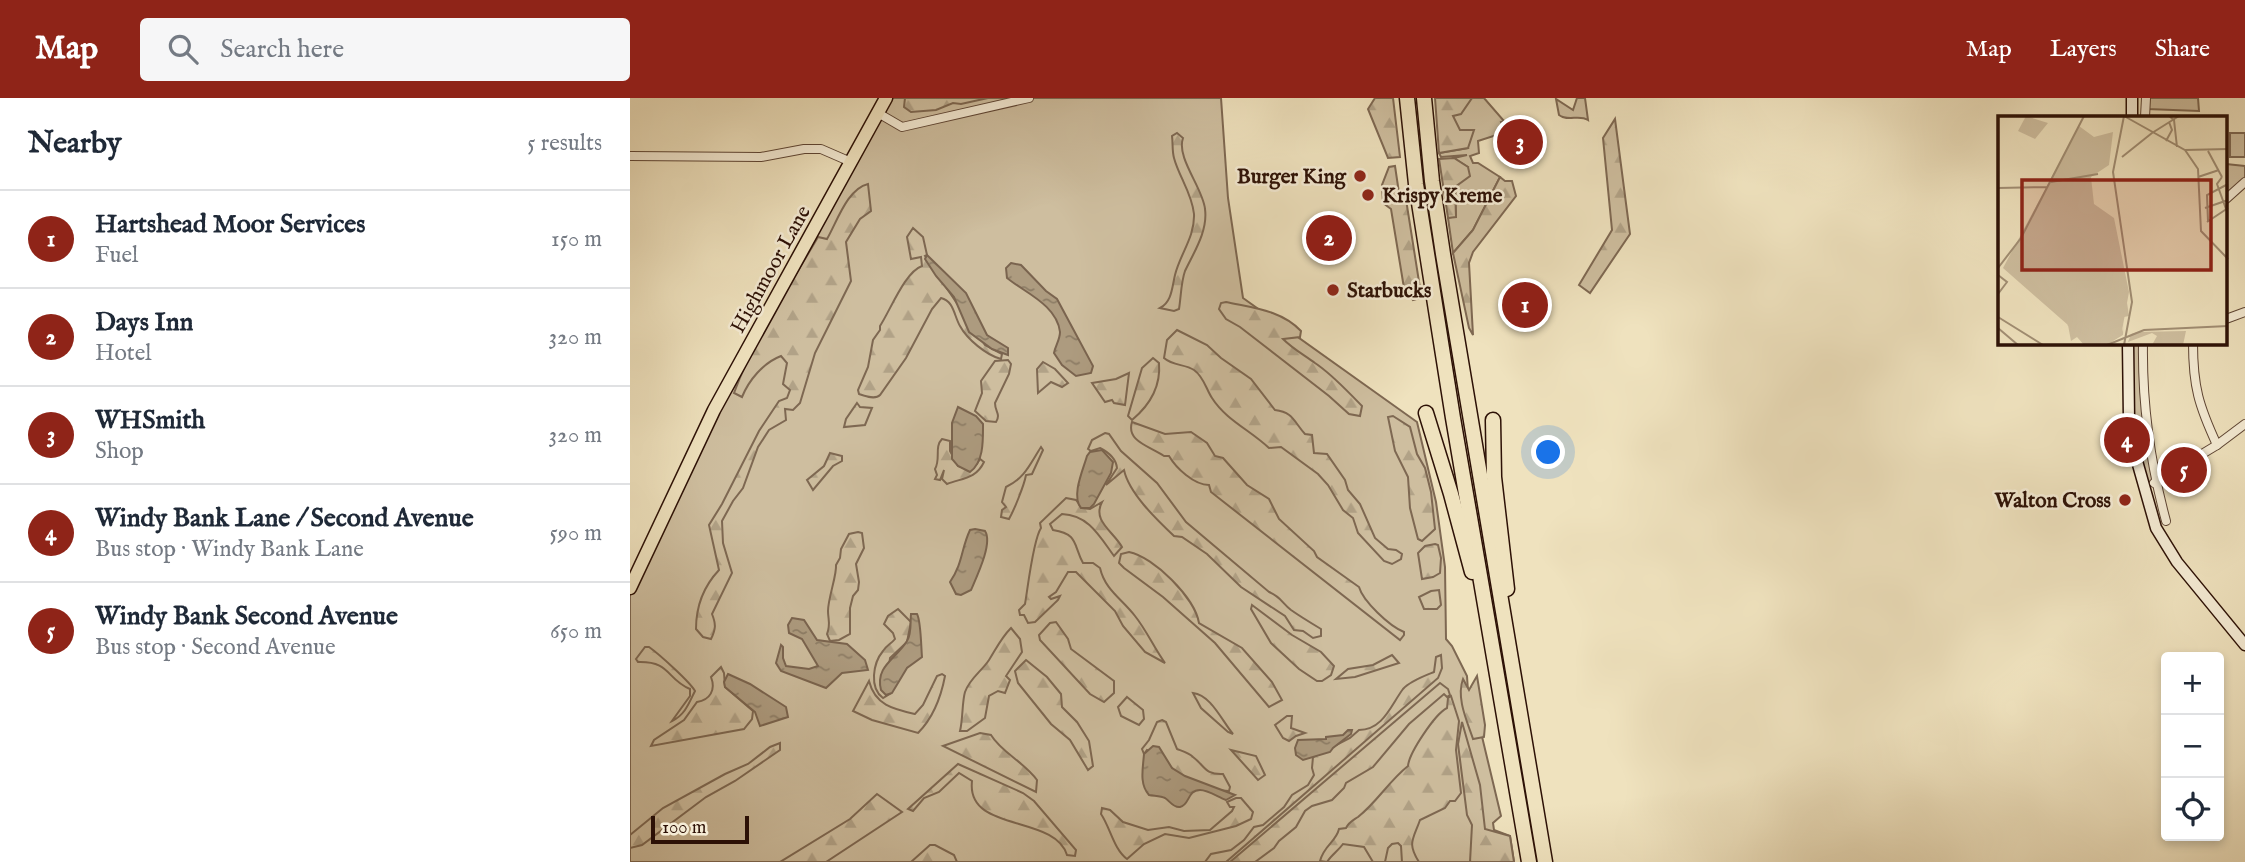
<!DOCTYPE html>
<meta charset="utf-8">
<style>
:root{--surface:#fff;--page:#f6f6f7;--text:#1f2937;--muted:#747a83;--line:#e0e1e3;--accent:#8f2418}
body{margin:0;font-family:"IM FELL English",serif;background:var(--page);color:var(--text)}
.controls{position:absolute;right:21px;bottom:21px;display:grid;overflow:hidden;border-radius:7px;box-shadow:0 4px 10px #0003}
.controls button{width:63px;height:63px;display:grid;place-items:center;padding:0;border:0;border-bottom:2px solid var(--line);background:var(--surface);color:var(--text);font:35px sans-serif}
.scale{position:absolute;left:21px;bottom:18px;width:98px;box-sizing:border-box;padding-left:7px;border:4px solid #2d1106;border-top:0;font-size:19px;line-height:24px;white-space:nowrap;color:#2d1106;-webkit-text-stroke:5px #f5ecd5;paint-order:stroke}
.you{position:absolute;left:919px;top:355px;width:24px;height:24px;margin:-18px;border:5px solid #fff;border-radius:50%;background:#1a73e8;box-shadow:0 0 0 10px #1a73e833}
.badge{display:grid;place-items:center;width:46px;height:46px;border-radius:50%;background:var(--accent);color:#fff;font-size:23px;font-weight:700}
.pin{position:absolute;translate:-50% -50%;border:4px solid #fff;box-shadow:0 2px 7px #0006}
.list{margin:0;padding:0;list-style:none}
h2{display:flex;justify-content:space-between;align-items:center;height:91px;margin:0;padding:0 28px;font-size:30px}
h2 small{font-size:23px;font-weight:400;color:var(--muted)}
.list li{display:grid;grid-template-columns:46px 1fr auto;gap:21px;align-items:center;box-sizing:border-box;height:98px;padding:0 28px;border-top:2px solid var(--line)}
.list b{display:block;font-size:26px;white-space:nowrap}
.list p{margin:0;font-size:23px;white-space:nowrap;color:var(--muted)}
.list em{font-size:23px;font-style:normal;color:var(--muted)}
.icon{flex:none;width:38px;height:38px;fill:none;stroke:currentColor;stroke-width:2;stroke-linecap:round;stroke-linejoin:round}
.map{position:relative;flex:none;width:1615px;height:764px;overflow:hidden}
header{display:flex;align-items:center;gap:42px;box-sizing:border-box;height:98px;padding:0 35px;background:var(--accent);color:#fff}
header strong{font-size:33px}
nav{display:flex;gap:38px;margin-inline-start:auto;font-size:24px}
.search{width:490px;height:63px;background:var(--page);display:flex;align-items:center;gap:18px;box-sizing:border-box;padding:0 24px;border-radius:7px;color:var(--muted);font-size:26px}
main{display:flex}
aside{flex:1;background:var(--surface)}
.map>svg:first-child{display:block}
.green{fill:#cebe9f;stroke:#7e6852;stroke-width:2}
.forest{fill:url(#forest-firs);stroke:#7e6852;stroke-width:2}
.water{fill:url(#water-ripples);stroke:#7a644f;stroke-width:2}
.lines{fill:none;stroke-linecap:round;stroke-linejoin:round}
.street-casing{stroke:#5e4534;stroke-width:10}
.secondary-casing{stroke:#2d1106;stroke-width:13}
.primary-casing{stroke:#2d1106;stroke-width:15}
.highway-casing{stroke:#2d1106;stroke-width:17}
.street{stroke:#f5ecd5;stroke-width:8}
.secondary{stroke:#f5ecd5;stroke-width:10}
.primary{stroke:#efe2be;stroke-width:12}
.highway{stroke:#efe2be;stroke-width:14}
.poi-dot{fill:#8f2418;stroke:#f5ecd5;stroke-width:2.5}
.labels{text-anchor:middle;stroke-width:5;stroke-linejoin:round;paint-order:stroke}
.poi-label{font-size:21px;font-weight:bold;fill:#2d1106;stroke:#f5ecd5;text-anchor:end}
.street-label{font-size:21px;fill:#2d1106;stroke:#f5ecd5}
.inset-road{fill:none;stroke:#a18e74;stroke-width:2}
.view{fill:#8f2418;fill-opacity:0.15;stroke:#8f2418;stroke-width:3.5}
.inset-edge{fill:none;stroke:#2d1106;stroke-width:3.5}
</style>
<header>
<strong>Map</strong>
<div class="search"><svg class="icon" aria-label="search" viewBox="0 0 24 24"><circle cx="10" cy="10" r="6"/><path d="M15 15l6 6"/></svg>Search here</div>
<nav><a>Map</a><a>Layers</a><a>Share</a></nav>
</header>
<main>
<aside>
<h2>Nearby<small>5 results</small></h2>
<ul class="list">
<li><span class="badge">1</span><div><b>Hartshead Moor Services</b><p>Fuel</p></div><em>150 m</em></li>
<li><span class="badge">2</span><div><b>Days Inn</b><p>Hotel</p></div><em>320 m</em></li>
<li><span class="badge">3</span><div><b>WHSmith</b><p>Shop</p></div><em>320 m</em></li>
<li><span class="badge">4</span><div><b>Windy Bank Lane / Second Avenue</b><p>Bus stop · Windy Bank Lane</p></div><em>590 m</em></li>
<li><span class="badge">5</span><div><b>Windy Bank Second Avenue</b><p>Bus stop · Second Avenue</p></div><em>650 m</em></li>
</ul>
</aside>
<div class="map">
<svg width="1615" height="764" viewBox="0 0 1615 764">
<defs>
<pattern id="forest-firs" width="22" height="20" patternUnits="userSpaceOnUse" patternTransform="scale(1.75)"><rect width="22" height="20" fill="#cebe9f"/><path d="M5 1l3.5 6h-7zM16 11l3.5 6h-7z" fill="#b1a287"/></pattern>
<pattern id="water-ripples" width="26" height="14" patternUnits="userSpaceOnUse" patternTransform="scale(1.75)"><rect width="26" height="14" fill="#ad9b7f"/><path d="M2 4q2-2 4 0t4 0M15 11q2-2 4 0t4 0" fill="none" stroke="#8d7d66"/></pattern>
</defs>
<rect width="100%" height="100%" fill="#efe2be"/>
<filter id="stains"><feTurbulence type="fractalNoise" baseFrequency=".00286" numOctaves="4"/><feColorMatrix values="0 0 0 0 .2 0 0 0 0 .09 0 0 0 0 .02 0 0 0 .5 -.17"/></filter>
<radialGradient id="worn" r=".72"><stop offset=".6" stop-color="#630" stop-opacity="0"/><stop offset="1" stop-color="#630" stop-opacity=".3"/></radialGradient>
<g class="green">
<polygon points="256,0 591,0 598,100 613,200 787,324 806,404 815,469 816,541 822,548 837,578 838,593 849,626 871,718 863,725 864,732 880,738 884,764 0,764 0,490 49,383"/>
<polygon points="842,0 854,0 874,23 871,24 876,34 848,43 849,55 840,58 843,65 848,65 870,79 843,132 823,155 818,120 826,118 825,89 838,69 824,60 837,57 811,59 809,55 838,50 822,18"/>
<path d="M947,0H955L958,22C949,16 938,24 929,17L926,1L943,12Z"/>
<polygon points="1518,0 1568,0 1569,13 1517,11"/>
<rect x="1600" y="35" width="15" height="24"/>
<polygon points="1596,66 1615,68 1615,84 1596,101"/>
<polygon points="1498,245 1513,245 1525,385 1514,391 1505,356"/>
</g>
<g class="forest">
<polygon points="275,0 358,0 331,6 323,5 306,12 281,14 274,9"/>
<polygon points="745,0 763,0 770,59 758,60 738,11"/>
<polygon points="805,0 842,0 831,16 823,18 830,32 844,32 838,50 809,55"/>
<polygon points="985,21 1000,136 960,195 949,187 982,132 973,40"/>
<path d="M547,35L553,40C546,60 573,90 575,111C578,133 564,154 555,173C551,184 551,199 549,211L544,213L530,210C542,204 542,189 545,177C550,156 565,139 564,116C562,95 549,79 544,60C542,53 543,45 542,38Z"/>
<polygon points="824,60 838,69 840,78 825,89 826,119 818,120 809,61"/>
<polygon points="765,68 769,95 775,95 790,190 790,200 783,202 774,190 761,111 753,105 752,87 759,69"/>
<polygon points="870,79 875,83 882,83 886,98 843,154 839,165 843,237 839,230 823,155 843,132"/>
<path d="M238,86L241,113L230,121L216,144L221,183L185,255L170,305L163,312L155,311L156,322L139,332L128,349L113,390L103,403L92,423L93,445L102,475L82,516C86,526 86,531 81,541L73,539L66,531C66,508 73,489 89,472L79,427L92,406L129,333L149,303L157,300L160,292L153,286L157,265L151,258C133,265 119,282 112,299L104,295C124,240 159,189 188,139L197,141C207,124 217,91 238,86Z"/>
<path d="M283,130L293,139L297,157L295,158L355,247L372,256L371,261C356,257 337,241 330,228C324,218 324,203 311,200L302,211L276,260L250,297C245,302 235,298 229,296L228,292L238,269L243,242L250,232V228C261,211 275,174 292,168L291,159L281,161L277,139Z"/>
<path d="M596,204C623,210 651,212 671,233L670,239L653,241C663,251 674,257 685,265C703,277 717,293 732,308L730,318L719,316L699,298L610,229L596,221L589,211L591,205Z"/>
<path d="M547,232L577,247L591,260L621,281L645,312C663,314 664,324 675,336L682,337L684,355L697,356L715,382L718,392L730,406L745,440L758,451L766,452L772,456L771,461L762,466L754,463L728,435L723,420L713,412L698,387L688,376L651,349L639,350C620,332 596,322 582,300C576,291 574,279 564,272C555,266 543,268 534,260L537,242Z"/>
<path d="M523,260L529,265C531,289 520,307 502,322L498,318L512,270Z"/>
<path d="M378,262L381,266L379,276L365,305C365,314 371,316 366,324L356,323L345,313L352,295L351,283L365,263Z"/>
<polygon points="413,264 425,271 438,285 432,289 421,284 408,295 407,271"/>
<polygon points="499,275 495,307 484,305 482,302 475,304 462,285 486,281"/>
<polygon points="227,305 230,309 242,310 235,327 214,329 216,321"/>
<polygon points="763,318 780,329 787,356 795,370 801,394 805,431 792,443 788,441 780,410 778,379 765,353 758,319"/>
<path d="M502,324L535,336L561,334L577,345L585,358L593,360L617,387L639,401L649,421L684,453L687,459L729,489C733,503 759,528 774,534V537L770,542L581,394L579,387C564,387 546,370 539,358H534C519,348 496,343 502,324Z"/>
<path d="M475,335L479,336L491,353L527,385L556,424L639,494C651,499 652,505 661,512C671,519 681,525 691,531V538L683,540L673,533L664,532L655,518L611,489L577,456L552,439L544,438C526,421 499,395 494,372L476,387L487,370C486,361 478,354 470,350L461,353L458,351L462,342Z"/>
<path d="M312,341L320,343V353L328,368L336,371L346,367L350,361L354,364C346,381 332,380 317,386L312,381L314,372L310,382L305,381L307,377L305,371C311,361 304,349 312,341Z"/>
<path d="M411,349L413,352L402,376L396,377C394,388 384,412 379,421L371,419L372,412L376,409L372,404L376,389C395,380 400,366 411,349Z"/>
<polygon points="200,355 212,358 212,363 203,368 183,392 177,382 194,368"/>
<path d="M436,400L446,402L452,410L460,411L472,404C462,423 483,433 492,449L484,458C470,439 459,417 432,416L420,426L423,432C449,436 443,447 453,465H463L470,470C475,492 492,501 505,518C517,533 524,550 535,565L515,554L493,528L485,513L446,474H438L426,494L419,499L421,501L430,498L428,502L405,524L398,525L394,517H390L389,512L395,506C398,489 403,442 411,430L410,425Z"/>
<path d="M228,434L232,435L234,450L226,466L229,484L228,492L223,498L220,510V536L209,542L200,543L197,536C201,526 198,522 198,513C198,500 207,477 206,467L210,460L211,451L219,436Z"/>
<polygon points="805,446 808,447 811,460 810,475 803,479 792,481 788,455 795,448"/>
<path d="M499,454C524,459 565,500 569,525L612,550L642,584L652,602L639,609L585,545L533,499L494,470L489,465L491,456Z"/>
<polygon points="809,492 811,507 807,511 794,511 789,499 801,493"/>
<polygon points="622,507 662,537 691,554 704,568 701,577 692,583 687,583 669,571 641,545 621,511"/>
<path d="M268,511L281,524L277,544L260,560L256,597H258L253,600C239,590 243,565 253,553C257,547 261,546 265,541L263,535L254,526L258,518Z"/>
<polygon points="426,524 438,541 441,551 484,583 484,595 474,604 460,596 410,542 409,537 420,525"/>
<path d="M381,530L390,541L392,554L376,578L380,582L375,595L368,593L359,598L355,620L337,633H330C333,621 332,604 335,594C340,580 351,574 359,562C366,551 371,540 381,530Z"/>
<path d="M15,549H19C29,556 60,584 65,593C59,605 55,617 42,623L60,598V591C36,581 41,563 8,564L6,561Z"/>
<polygon points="762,557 769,565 725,579 706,581 718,571 743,567"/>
<path d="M811,557L812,570L808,580L596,764H575L581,756L601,752L614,742L624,729L633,727L654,709L662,697L678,687L684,677L682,670L683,659L720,640L729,632C753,632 761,607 773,591C780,583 794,578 804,574L806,559Z"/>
<polygon points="396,562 417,579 431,596 432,609 447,624 459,643 463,668 458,672 440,642 421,626 388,585 385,573"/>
<path d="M91,569L94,575L95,589L123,613L122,621L114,631L21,648L24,642L54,622L67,604C80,602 86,592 81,579Z"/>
<path d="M312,576L315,578C311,599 303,620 288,635L242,622L223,613L239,583C245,607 263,611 285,616L293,607L307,578Z"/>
<path d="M847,578L855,627L854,639L843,641C837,623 826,600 833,581L839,592Z"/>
<polygon points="810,585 818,591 820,597 817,599 814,596 779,626 743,669 716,685 714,690 702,702 682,708 675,713 666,729 649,743 644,750 625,764 600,764"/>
<path d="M563,595C581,597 592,623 603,636L598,634L571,610Z"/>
<path d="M821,598L829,623L826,652L831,695L825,703H820L815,710L790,722C783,742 777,745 789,764H772L771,748L768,745L762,746L758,750L755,764H743L734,749L713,746C708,753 702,756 697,764L690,763C694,747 706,744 709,731L716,730C719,724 722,723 728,719C747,704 759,683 778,668C779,655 805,616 817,610L818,600Z"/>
<polygon points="497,599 513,612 514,621 509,627 491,618 488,609"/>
<polygon points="657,618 662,618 661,630 675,635 666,638 659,643 653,640 645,627"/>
<path d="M532,622L536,624L547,651C552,653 559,655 563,659C575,668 575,677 593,676L600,689L599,693C581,693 557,683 543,671C529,658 537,658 517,652L514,656L512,651L519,642L527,624Z"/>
<polygon points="832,624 850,687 855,731 880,738 884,764 840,764 842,727 837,717 828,646"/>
<path d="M350,635L361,637C371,654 394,664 407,682L406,694L313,648Z"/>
<polygon points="150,645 150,652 105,683 76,699 12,747 0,750 0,737 33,710 95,676 118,666 140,649"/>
<polygon points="601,652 626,658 635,677 628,682"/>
<path d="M328,666L393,695L404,703L446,752L445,758L437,757C425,716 336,735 342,683L329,675L309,694L294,700L283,713L278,711Z"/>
<polygon points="247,696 272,714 196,764 150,764 220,721"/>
<path d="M606,700H611L623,714L621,721L606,728L559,740L535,736L514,746L497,761C484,752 480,729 471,716L472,710L480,712L493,724L518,732L539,729L554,733L580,732L602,713L604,709H600L597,704Z"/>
<polygon points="300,747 305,747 324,757 327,764 281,764"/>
</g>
<g class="water">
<polygon points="297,157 336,195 357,237 378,250 378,257 362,251 339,234 324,199 306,178 295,161"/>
<path d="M381,165L391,167L416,193L427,201L463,268L461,275L446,278L432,267L424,255C425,248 430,242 430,234C427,207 394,194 377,180L376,170Z"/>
<path d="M328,309L346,318L353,326C353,342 354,364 340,374L328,368L322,361V325Z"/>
<path d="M472,352L483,364L481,375L464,406L460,410H451C441,398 453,372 457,358L460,354Z"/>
<path d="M345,431L355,433C363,445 347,478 341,492L331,497L326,496L320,484C333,465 331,451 340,432Z"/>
<path d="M281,516H287C291,523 291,548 292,559L277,570L262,595L256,597L251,592C245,568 266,561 277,543C282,535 280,524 281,516Z"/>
<polygon points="162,520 174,522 187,542 217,546 235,562 238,572 212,575 196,590 151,573 146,565 151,547 153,549 153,560 156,568 179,571 188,568 172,541 159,535 158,527"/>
<polygon points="98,576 120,586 156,609 158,619 130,628 125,614 95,589 94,584"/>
<polygon points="718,632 722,632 721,636 703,650 700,654 673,662 666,657 665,650 668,642 696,641 696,639 713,637"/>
<path d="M523,648L529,649L542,670L555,678L605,697L596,702C588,699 578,692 570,692C557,692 560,707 550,709C543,710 540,703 535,700C531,698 524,698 519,697C509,686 513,670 514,656Z"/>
</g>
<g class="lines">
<g class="street-casing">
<g id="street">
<polyline points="248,15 272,29 399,0"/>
<polyline points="1515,19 1516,0"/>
<polyline points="0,58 131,59 174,51 191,51 221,64"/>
<polyline points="1596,101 1615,84"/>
<polyline points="1596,221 1615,214"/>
<path d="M1513,245C1512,306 1520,364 1536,423"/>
<path d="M1563,245C1563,289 1569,308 1587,347"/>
<polyline points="1524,385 1587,347 1615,326"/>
</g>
</g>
<g class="secondary-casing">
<g id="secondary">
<polyline points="1502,19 1502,0"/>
<polyline points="1498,245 1499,321 1505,356 1526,430 1547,464 1615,547"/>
</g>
</g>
<g class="primary-casing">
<polyline id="primary" points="0,490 84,312 256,0"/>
</g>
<g class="highway-casing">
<g id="highway">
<polyline points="777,0 786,86 823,320 899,764"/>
<polyline points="794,0 802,83 813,156 915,764"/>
<polyline points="796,315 821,396 842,474"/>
<polyline points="863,322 864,379 877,491"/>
</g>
</g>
<use href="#street" class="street"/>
<use href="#secondary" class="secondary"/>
<use href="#primary" class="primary"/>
<use href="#highway" class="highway"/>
</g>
<g class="poi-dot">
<circle cx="730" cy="78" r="7"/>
<circle cx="738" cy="97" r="7"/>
<circle cx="703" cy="192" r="7"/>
<circle cx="1495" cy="402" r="7"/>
</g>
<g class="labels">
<g class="poi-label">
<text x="716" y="85">Burger King</text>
<text x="752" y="104" text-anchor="start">Krispy Kreme</text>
<text x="717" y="199" text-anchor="start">Starbucks</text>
<text x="1481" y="409">Walton Cross</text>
</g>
<g class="street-label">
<text transform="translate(140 171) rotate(-61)" y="7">Highmoor Lane</text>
</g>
</g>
<g transform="translate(1368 18)">
<rect width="229" height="229" fill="#efe2be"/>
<path d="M81,10L96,21L115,16L111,49L93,61L96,88L116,102L131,176L123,220L109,229H86L79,221L73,225L70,209L5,152Z" fill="#cebe9f"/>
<path d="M28,0L50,7L37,23L20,15ZM68,126L78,143L69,132L64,138L76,154L69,163L44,177L75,153L63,144L56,148L62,142L66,144L60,140ZM119,130L121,133L131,200L126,201L122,147L115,152L117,179L114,152L105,154L120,135L91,158L85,161L81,156L94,153ZM79,160L95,182L93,210L99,218L105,217L98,200L104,183L106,202L117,217L121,218L115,205L120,202L117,183L125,216L126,204L125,219L105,229L115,220L110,215L96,229L92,223L97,225L95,219L83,204L77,210L91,221L69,209L87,199L85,185L78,183L66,192L78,183ZM188,215L185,229H154L159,220L154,217L130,226L133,218L140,216Z" fill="#cebe9f"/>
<path class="inset-road" d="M126,0L187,34L230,33M171,0L176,4L179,31M154,17L181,0M168,25L174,14L171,6M187,34L200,53L203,115L230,143M210,35L224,61M124,41L154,17M200,61L221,54M224,61L219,68L228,93M53,66L100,58M0,72L49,71M207,92L230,84M210,105L209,79L230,68M209,106L230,92M0,152L23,122L86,0M0,159L9,166L0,178M0,201L45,229M0,212L20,229M109,229L146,214L230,210M126,229L134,186L115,56L126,0"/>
<path class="view" d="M24,64H213V154H24Z"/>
<rect width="229" height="229" class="inset-edge"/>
</g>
<rect width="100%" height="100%" filter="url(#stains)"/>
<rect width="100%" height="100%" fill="url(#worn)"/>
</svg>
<div class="controls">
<button>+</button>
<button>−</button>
<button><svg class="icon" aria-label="locate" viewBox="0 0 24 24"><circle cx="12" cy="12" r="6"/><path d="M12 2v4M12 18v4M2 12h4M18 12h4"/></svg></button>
</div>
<div class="scale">100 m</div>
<div class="you"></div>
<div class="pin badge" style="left:895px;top:207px">1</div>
<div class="pin badge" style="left:699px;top:140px">2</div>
<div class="pin badge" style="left:890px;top:44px">3</div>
<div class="pin badge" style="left:1497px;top:342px">4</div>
<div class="pin badge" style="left:1554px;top:372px">5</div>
</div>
</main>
